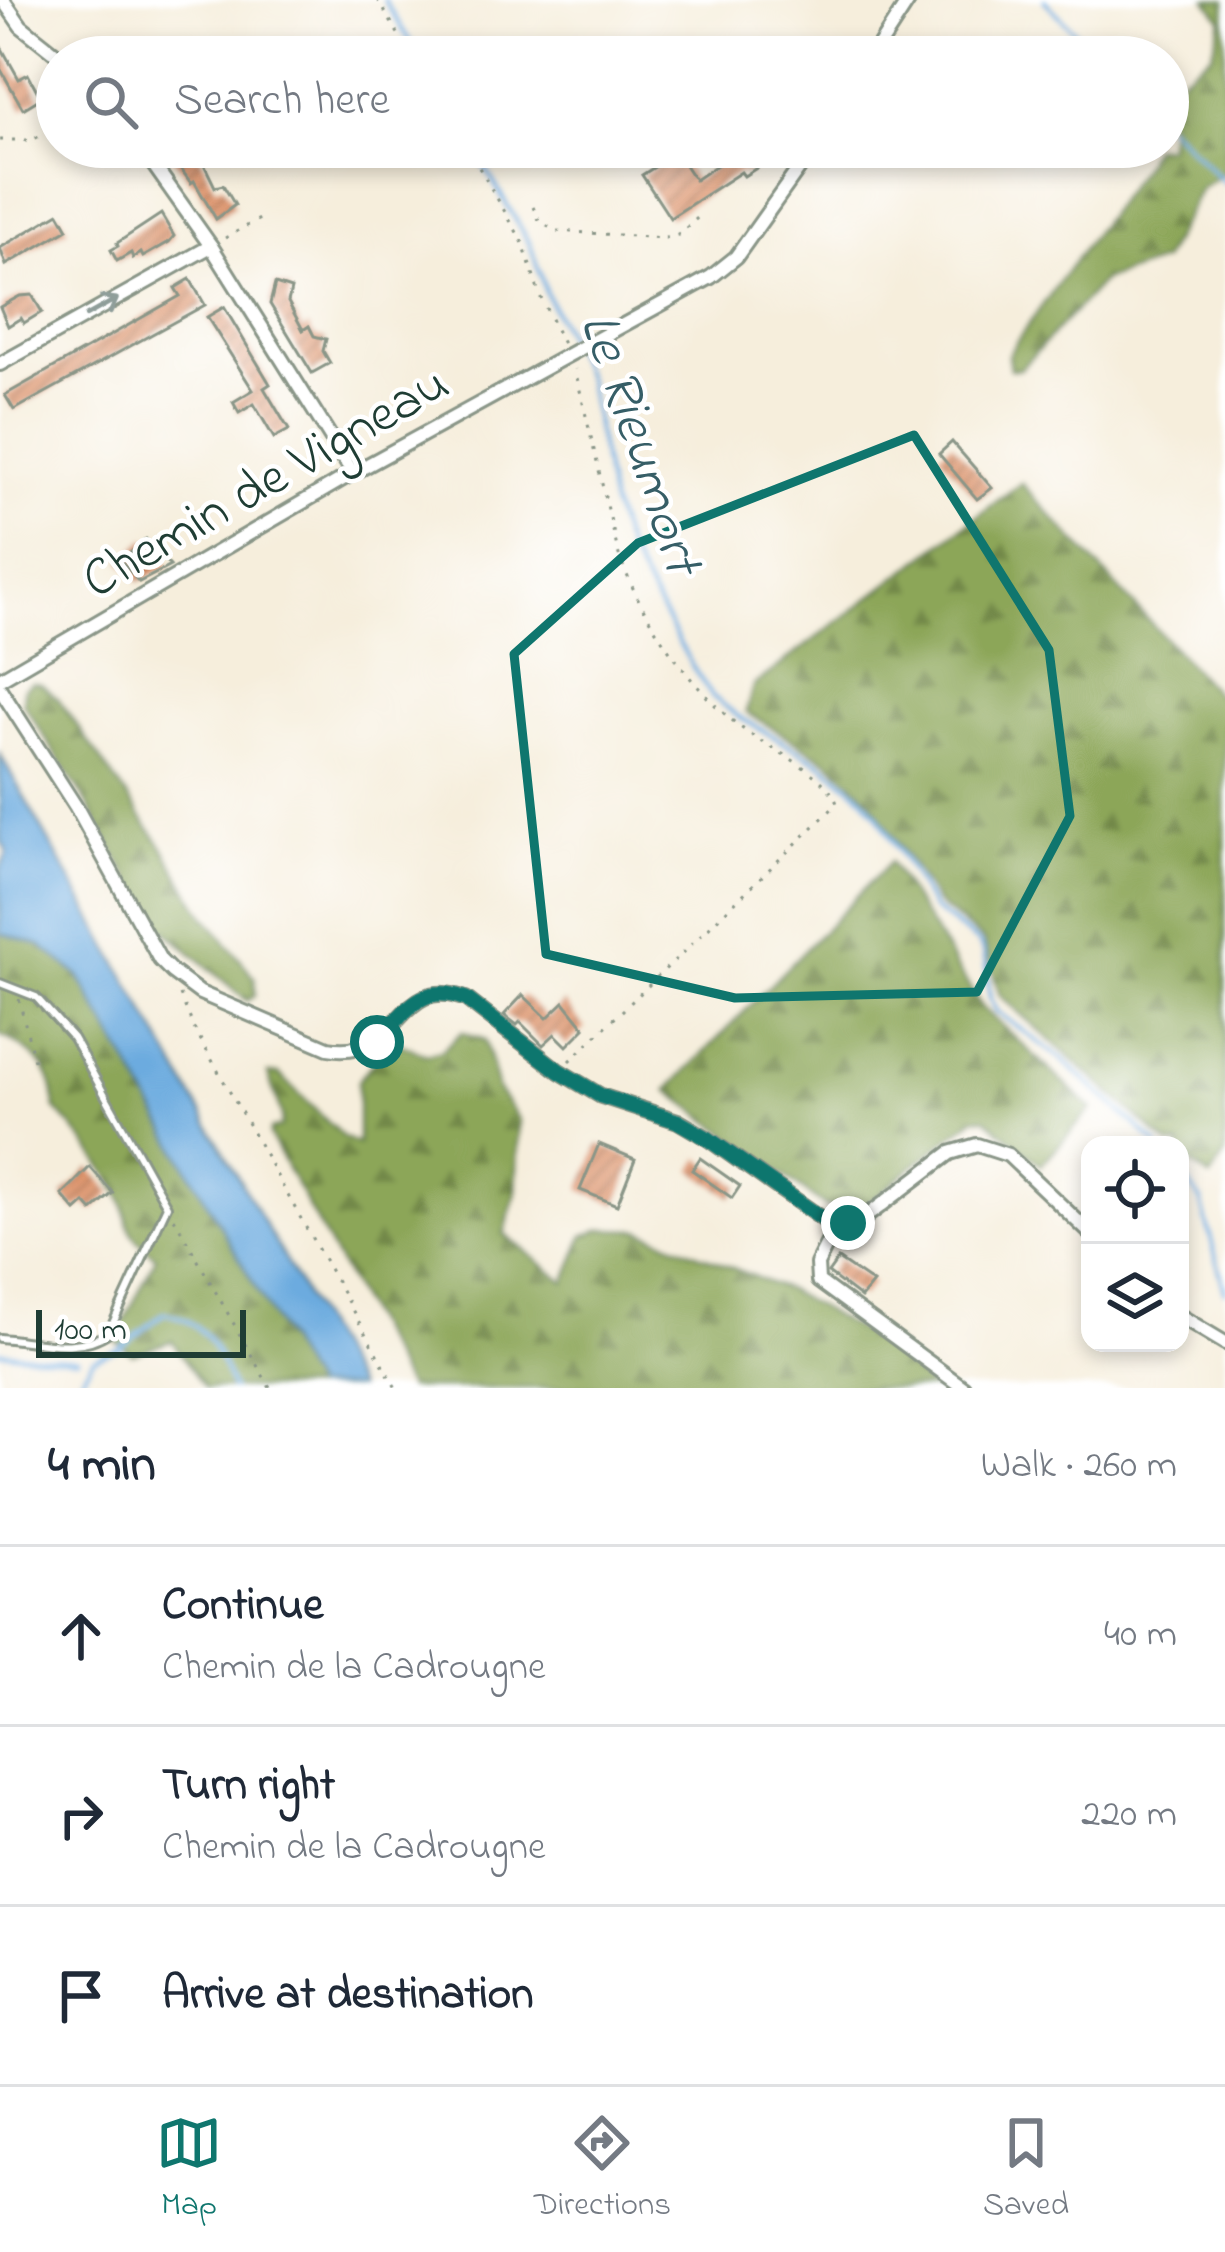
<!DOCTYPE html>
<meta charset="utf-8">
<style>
:root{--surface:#fff;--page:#f2f2f3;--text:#1f2937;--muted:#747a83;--line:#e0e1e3;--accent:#0f766e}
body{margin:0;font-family:"Indie Flower",sans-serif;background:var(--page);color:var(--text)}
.controls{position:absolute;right:36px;bottom:36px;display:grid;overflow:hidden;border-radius:24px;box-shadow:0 6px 18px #0003}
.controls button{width:108px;height:108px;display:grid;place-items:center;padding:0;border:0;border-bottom:3px solid var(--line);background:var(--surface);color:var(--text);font:60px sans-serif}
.scale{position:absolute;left:36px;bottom:30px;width:210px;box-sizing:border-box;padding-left:12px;border:6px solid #1f3d34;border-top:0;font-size:33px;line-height:42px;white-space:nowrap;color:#1f3d34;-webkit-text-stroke:9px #fff;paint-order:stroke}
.stop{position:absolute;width:36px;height:36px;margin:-27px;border:9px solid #0f766e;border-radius:50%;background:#fff}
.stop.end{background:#0f766e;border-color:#fff;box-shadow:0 3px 12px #0008}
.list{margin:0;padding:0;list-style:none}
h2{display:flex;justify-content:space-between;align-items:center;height:156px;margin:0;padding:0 48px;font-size:51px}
h2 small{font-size:39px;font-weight:400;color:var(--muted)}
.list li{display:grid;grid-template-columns:78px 1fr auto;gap:36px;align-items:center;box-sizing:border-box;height:180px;padding:0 48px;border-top:3px solid var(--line)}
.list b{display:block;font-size:45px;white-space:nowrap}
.list p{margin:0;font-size:39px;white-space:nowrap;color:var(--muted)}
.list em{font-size:39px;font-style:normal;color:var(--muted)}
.icon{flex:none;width:66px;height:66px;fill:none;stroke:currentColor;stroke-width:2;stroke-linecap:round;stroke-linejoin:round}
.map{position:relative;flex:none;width:1225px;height:1388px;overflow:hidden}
.search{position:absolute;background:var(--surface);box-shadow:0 6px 18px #0003;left:36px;right:36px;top:36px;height:132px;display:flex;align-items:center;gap:30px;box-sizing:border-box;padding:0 42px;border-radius:66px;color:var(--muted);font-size:45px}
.sheet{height:696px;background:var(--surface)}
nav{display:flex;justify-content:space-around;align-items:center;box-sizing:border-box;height:168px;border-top:3px solid var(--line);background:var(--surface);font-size:33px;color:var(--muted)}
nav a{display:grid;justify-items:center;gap:6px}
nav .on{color:var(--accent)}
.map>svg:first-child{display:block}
.forest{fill:url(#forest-firs);stroke:#567246;stroke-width:3}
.water{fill:#6cabdf;stroke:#46748a;stroke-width:3}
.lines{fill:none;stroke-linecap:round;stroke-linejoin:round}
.stream{stroke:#6cabdf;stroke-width:4.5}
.building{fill:url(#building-hatch)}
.lane-casing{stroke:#8a9688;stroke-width:12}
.street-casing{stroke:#8a9688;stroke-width:18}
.path{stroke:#8a9688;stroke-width:3;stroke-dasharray:3 9;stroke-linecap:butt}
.lane{stroke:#fff;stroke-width:6}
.street{stroke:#fff;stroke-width:12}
.oneway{stroke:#8f9e9a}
.route{stroke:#0f766e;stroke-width:15}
.marked{fill:none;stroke:#0f766e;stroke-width:9;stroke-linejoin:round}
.labels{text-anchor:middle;stroke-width:9;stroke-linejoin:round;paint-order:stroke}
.street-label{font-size:54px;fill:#1f3d34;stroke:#fff}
.water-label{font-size:57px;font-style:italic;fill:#365e67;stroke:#fff}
</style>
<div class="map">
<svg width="1225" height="1388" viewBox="0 0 1225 1388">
<defs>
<pattern id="forest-firs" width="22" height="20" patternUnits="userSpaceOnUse" patternTransform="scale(3)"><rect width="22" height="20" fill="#8ca659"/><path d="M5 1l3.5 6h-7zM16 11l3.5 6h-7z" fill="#72884a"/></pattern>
<pattern id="building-hatch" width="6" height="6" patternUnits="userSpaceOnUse" patternTransform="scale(3)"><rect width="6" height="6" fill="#dc9269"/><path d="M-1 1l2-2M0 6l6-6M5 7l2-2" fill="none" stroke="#b27857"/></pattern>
</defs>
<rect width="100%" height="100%" fill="#fff"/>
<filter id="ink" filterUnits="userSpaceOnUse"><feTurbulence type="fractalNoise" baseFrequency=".00833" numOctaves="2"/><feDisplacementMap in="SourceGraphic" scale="24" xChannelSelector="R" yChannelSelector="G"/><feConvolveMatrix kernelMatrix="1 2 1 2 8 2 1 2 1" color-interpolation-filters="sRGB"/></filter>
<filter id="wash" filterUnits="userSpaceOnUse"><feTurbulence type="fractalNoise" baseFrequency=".004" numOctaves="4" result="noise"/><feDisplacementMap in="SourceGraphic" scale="48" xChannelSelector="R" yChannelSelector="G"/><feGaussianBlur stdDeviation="2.7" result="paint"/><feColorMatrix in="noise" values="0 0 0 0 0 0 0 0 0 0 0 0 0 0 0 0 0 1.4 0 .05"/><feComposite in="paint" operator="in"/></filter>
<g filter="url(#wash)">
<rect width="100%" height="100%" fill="#f6eedc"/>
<g class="forest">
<polygon points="1207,0 1225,0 1225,172 1200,189 1162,261 1104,280 1020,369 1010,369 1008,355 1016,342 1143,165 1152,147 1168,147 1168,97 1181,77 1212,54 1222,20"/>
<polygon points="1021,483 1225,703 1225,1154 1211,1178 1180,1156 1180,1145 1169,1145 1000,996 983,940 937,904 870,799 828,761 746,712 753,686"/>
<polygon points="32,682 41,684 59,700 164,849 202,912 255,978 255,996 247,1001 152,919 86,802 23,703 24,688"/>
<polygon points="890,862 982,1007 1092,1109 1041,1165 986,1118 976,1117 865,1205 826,1207 668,1090"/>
<path d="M0,933L40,945L78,975L313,1388H205L172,1341L132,1354L115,1340L156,1257C116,1227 134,1215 114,1184C97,1157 77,1131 55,1108C55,1070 33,1050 0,1035Z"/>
<polygon points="462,1032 485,1040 498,1090 519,1120 516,1194 504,1234 565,1282 584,1236 601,1229 640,1230 787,1290 872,1338 933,1388 407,1388 269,1135 270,1130 281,1127 282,1117 268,1074 279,1074 343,1137 358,1144 358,1081 373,1062 399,1043 427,1055 441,1051"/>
</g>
<polygon class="water" points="0,754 357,1388 313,1388 78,975 40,945 0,933 0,869 7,852 0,839"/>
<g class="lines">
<g class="stream">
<polyline points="384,0 420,57"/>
<polyline points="1044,0 1100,57"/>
<polyline points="1168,126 1225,183"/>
<polyline points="473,147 530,244 546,293 587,379 611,502 627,550 695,671 712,696 739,717 822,764 863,797 878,816 933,909 979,943 984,953 990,999 996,1011 1060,1058 1158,1145"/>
<polyline points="1180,1171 1201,1201 1225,1291"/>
<polyline points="0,1352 77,1359"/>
<path d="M75,1388L93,1359L119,1349L164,1313C208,1321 215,1350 232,1388"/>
</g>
</g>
<g id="blocks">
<g class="building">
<polygon points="0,45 19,79 28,74 41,98 23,109 0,68"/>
<polygon points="187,147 195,159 200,156 215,187 223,185 235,205 216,219 194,181 191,183 172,157"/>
<polygon points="708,147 801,147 781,161 777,155 744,176 741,172 670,218 642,175 677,153 695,180 720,163"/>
<polygon points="59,213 68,229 6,265 0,248"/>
<polygon points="161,214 174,236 169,242 143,257 141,253 133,258 131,253 117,261 111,250 118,246 117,243"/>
<polygon points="190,279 205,305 14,410 5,395 180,296 175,288"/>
<polygon points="275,284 291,289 288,302 303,330 309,326 314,336 326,339 323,351 330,363 312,373 270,304"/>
<polygon points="32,295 42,312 24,323 21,318 8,326 0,307 20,296"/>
<polygon points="224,307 270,384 264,388 289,430 274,438 254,404 239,413 233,402 253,390 207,317"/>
<polygon points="952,442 992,488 977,499 939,454"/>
<polygon points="146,539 170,566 139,582 121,561"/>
<polygon points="523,995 547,1018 564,1002 585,1028 567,1046 555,1034 543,1045 520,1022 517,1025 504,1015"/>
<polygon points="599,1144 635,1159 617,1205 580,1190"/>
<polygon points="700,1158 740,1186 732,1198 692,1170"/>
<polygon points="90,1167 113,1193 92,1211 85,1203 76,1211 62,1195"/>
<polygon points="838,1259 873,1283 861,1298 828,1273"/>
</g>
</g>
</g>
<g filter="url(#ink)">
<use href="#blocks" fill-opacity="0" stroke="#8a9688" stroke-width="3"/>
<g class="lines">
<g class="lane-casing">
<path id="lane" d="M0,983L36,997L73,1038L167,1206L109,1332C79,1354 36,1341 0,1338"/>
</g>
<g class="street-casing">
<g id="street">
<polyline points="3,0 21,26 60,57"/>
<polyline points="872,57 909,0"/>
<polyline points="141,147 211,246 353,473"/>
<polyline points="0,364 211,246"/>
<polyline points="0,679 353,473 711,277 736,257 814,147"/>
<path d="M0,689L76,807L160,960L172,972L200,993L328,1048C404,1061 396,971 466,999L559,1071L601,1096L678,1121L707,1138L824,1220L848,1223L867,1216L950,1153L977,1145L1008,1155L1090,1233"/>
<polyline points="837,1224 817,1264 818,1281 964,1388"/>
<polyline points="1180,1316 1225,1343"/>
</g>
</g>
<g class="path">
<polyline points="378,0 412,57"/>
<polyline points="0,140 32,140 57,127"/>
<polyline points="467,147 522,241 540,296 563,344"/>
<polyline points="533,207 540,222 556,231 665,238 678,235 703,213"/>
<polyline points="225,238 265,216"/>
<polyline points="180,995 194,1028 396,1388"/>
<polyline points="19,999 34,1060"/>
<path d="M570,1061L837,804C831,778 776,751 753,736C694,697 641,618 618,552L575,369"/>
<polyline points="174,1218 270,1388"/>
</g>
<use href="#lane" class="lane"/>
<use href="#street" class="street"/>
</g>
<defs><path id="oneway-shaft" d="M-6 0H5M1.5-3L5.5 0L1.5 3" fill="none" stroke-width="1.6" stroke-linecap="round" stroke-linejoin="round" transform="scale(3)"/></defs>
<use class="oneway" href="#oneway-shaft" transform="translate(102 307) rotate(-29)"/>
</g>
<g class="lines" filter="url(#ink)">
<path class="route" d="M377,1042C406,1012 420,981 466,999L559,1071L601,1096L677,1121L707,1138L824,1220L848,1223"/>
</g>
<path class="marked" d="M914,435L1049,650L1070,816L977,992L735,998L546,954L514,654L638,543Z"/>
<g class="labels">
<g class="street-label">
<text transform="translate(264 479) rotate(-30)" y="19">Chemin de Vigneau</text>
</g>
<g class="water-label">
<text transform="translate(644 442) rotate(71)" y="20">Le Rieumort</text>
</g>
</g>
</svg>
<div class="controls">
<button><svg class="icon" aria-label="locate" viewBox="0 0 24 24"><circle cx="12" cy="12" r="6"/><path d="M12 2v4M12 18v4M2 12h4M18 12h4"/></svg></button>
<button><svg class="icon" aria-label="layers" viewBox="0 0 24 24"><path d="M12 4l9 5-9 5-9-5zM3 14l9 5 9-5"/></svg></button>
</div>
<div class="scale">100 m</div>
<div class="stop" style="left:377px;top:1042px"></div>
<div class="stop end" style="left:848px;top:1223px"></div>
<div class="search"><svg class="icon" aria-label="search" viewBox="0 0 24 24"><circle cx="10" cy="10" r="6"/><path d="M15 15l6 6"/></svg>Search here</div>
</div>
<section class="sheet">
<h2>4 min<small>Walk · 260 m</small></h2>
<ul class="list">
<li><svg class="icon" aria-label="ahead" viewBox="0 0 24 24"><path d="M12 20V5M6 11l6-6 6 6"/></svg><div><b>Continue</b><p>Chemin de la Cadrougne</p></div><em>40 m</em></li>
<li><svg class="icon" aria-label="right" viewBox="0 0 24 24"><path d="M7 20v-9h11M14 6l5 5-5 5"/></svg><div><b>Turn right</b><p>Chemin de la Cadrougne</p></div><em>220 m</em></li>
<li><svg class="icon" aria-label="arrive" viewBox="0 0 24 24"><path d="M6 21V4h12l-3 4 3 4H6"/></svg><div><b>Arrive at destination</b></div></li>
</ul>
</section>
<nav>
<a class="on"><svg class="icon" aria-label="map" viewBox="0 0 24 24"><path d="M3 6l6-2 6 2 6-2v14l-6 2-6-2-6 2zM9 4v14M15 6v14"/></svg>Map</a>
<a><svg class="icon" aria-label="directions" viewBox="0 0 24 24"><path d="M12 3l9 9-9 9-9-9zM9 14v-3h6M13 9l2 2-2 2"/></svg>Directions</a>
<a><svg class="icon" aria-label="saved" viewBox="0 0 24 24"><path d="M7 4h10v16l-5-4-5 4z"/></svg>Saved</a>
</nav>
